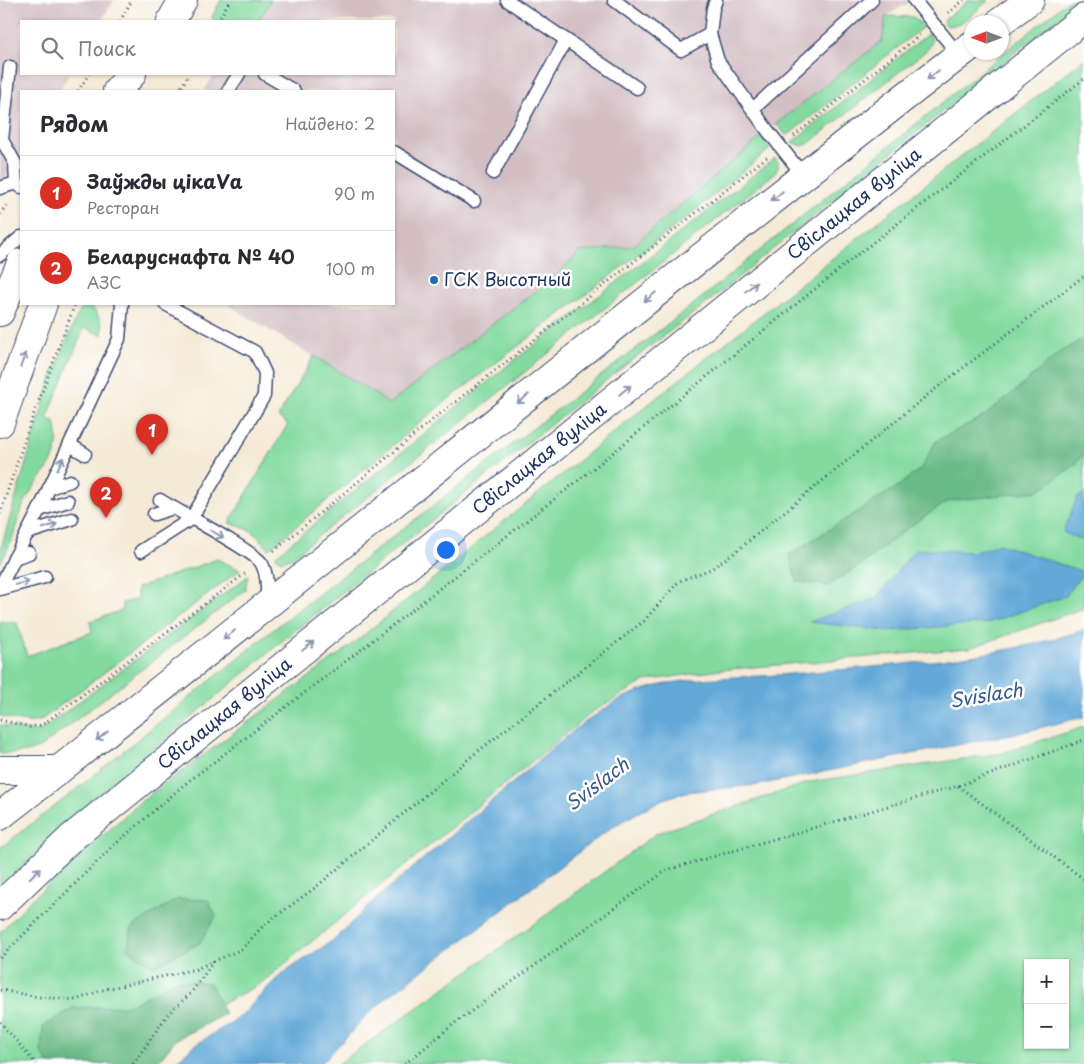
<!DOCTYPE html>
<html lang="ru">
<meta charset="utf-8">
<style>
:root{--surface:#fff;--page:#f2f2f3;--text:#2b2b33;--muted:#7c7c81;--line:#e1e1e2;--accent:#d93025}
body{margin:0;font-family:"Playpen Sans",sans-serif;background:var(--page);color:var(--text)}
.controls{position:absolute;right:15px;bottom:15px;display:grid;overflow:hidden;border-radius:0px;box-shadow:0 1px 4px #0004}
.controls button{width:45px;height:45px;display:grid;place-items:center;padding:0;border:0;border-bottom:1px solid var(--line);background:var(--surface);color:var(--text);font:25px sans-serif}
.compass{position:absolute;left:964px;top:15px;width:45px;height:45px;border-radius:50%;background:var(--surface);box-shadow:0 1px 4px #0004;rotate:270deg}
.you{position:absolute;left:445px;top:549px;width:18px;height:18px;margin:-12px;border:4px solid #fff;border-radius:50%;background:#1a73e8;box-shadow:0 0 0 8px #1a73e833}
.badge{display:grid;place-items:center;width:32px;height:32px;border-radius:50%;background:var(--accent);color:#fff;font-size:16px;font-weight:700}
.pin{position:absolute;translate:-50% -41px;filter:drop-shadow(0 1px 2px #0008)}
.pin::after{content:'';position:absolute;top:26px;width:18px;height:15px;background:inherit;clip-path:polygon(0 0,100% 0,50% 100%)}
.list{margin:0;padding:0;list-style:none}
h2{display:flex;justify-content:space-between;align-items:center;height:65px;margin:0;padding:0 20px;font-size:21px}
h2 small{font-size:16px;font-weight:400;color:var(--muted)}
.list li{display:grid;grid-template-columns:32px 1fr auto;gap:15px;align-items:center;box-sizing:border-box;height:75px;padding:0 20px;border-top:1px solid var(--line)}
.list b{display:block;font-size:19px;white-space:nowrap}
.list p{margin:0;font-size:16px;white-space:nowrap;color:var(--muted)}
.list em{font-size:16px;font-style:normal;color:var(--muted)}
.icon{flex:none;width:28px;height:28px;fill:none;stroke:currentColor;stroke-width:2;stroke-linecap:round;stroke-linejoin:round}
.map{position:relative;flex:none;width:1084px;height:1064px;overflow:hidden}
.search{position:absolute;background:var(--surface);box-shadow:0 1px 4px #0004;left:20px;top:20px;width:375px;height:55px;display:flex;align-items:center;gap:12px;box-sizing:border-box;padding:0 18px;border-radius:0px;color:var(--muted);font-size:19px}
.panel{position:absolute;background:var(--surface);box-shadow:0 1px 4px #0004;left:20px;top:90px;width:375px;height:215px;border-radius:0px}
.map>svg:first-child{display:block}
.industrial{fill:#d2bec3}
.green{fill:#82da9f;stroke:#4e847e;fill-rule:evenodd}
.forest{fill:#69ba86;stroke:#427472}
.water{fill:#62a9d8;stroke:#3e6c9b}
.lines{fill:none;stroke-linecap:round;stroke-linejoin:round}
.lane-casing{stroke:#3c4b70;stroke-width:15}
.secondary-casing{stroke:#3c4b70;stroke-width:30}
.primary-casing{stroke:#3c4b70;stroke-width:30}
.path{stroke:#3c4b70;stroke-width:3;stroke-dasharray:1 4;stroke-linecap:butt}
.lane{stroke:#fff;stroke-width:12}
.secondary{stroke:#fff;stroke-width:28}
.primary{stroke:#fff;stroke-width:28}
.oneway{stroke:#8d97ae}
.poi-dot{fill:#1f6fb2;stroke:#fff;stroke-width:2}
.labels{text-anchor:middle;stroke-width:5;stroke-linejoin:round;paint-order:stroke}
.street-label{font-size:18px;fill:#1b2f5e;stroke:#fff}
.poi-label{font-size:18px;fill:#1b2f5e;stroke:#fff;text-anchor:start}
.water-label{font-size:19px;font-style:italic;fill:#345a89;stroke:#fff}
</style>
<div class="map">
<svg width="1084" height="1064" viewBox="0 0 1084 1064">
<rect width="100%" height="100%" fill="#fff"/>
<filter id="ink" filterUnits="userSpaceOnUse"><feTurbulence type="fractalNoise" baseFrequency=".02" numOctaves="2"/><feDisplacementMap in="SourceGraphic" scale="10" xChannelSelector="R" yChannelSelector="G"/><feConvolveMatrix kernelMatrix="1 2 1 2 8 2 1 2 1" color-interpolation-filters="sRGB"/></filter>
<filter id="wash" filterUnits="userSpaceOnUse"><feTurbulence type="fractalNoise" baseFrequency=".0096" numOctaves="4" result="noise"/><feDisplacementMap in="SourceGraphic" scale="20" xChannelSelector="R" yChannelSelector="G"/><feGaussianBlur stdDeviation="1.12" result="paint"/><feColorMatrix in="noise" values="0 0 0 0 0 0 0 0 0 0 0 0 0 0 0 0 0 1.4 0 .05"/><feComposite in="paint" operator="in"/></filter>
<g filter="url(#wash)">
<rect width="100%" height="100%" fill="#f5ead6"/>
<g class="industrial">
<polygon points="0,0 114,0 101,21 21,21 21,74 69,74 59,91 21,91 21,153 0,188"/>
<polygon points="271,0 913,0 886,16 882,41 768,131 633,246 579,252 559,273 389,404 372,392 227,304 394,304 394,91 204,91 214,74 394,74 394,21 258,21"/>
</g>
<g class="green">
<polygon points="221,0 271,0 258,21 214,21 212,17"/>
<path d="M969,0H989C979,8 959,30 945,25L943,21Z"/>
<polygon points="1069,0 1080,0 703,306 619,370 287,637 80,811 0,888 0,848 73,792 279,625 700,299"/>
<polygon points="886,16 914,17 923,27 787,136 776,124 882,41"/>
<path d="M929,33C933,40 932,43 928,49L808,144L802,146L792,142Z"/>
<polygon points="1084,59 1084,608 970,648 720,670 645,681 594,711 260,984 171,1030 145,1064 0,1064 0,932 31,900 139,803 344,651 651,402"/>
<polygon points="762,136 770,149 686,218 441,405 269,549 252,531 229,523 288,424 278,417 314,356 372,392 389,404 559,273 579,252 633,246"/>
<path d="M775,158C781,163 778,168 774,174L291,558L281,561L275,556L507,366L617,282Z"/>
<path d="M85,304H89C97,314 104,321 102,335L84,328L47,418L55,422C66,463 37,474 23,506C18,517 16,528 12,539C8,548 4,556 0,564V551L51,379L77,316Z"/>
<path d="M217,559L240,570L44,718C31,727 14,719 0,716V621L17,623L27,656L92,632L90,621L123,610L122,603L137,599V588Z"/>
<polygon points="248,576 245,590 41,747 27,752 0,754 0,725 30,731 41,730"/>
<path d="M1084,727V1064H338L531,926L657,833L810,782L1002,753ZM1028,963H1065V1045H1028Z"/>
</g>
<g class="forest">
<polygon points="1084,338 1084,453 1076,464 1038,491 949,501 913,524 866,561 828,586 797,582 789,555 900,485 921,468 936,441 984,416 1013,393 1060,352"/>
<polygon points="177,899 208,900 216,916 200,943 154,966 127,949 132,927"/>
<polygon points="176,980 210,983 225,1014 175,1040 156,1064 50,1064 41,1053 43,1026 73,1008 123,1006 136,1002"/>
</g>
<g class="water">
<polygon points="1084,493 1084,541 1063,532 1077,498"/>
<polygon points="999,544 1084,572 1066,596 988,623 887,631 809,622 877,598 915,549 975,552"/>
<path d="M1084,630V717L1022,732L758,785L686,792L661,800L612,827L389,996L368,1014L321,1064H172L195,1045L232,1022L246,1011L273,982L285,972L335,939L369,905L578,727C595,716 613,701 632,694C681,674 738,679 789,674C889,665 988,661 1084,630Z"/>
</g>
</g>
<g filter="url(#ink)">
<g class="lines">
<g class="lane-casing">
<g id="lane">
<polyline points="507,0 637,88"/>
<polyline points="614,0 681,50 710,34"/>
<polyline points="716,0 713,8 710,34 718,61 768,131 803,175"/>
<polyline points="914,0 959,55"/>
<polyline points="10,67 2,140 15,163 16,183 21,187"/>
<polyline points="265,74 294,91"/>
<polyline points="228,91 239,74"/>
<polyline points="753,109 872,0"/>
<polyline points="394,152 474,201"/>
<polyline points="493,173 566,40"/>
<polyline points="0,188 16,183"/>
<polyline points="0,255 21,237"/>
<polyline points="70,445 85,454"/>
<polyline points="49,488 70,481"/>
<path d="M160,500C176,510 256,552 262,564C268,576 267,589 267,602"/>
<polyline points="39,510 68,501"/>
<polyline points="154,514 173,508"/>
<polyline points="27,533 72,519"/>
<polyline points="141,551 191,519 264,396 265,373 255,352 165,304"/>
<polyline points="14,558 29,553"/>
<polyline points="0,587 39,510 119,339 122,304"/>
<polyline points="0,589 45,577"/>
</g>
</g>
<g class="secondary-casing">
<g id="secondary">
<polyline points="171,21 183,0"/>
<polyline points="117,91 132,74"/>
<polyline points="0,312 21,263"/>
<polyline points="0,423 43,304"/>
</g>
</g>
<g class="primary-casing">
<g id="primary">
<polyline points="1000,22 1030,0"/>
<polyline points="0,770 59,770"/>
<path d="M0,816C326,562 644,297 972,45"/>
<path id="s1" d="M0,906L70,839L1084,18"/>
</g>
</g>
<g class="path">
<polyline points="948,13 964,0"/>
<polyline points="120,21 132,0"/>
<polyline points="218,21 230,0"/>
<polyline points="78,91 89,74"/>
<polyline points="179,91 189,74"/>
<polyline points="794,136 920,35"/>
<polyline points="0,214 7,205"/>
<polyline points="0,514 30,424 75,304"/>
<polyline points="274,551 435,418 767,157"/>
<polyline points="0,720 30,727 42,725 246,573"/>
<polyline points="958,786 1084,879"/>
<polyline points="0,958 111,848 185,784 358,652 584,476 857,255 1084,79"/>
<polyline points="0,990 39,997 76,1000 102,990 196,969 242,949 264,925 316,887 472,756 644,621 679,581 711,569 734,553 930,393 1084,276"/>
<polyline points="0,1022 36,1064"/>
<polyline points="133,1064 168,1014 191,993 214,961"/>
<polyline points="405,1064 455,1023 667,870 958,786 1084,740"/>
</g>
<use href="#lane" class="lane"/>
<use href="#secondary" class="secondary"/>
<use href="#primary" class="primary"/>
</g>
<defs><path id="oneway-shaft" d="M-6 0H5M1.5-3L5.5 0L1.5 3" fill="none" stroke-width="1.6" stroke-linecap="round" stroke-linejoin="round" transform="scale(1.25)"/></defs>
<g class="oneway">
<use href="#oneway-shaft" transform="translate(933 75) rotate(142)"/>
<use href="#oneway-shaft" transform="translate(777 196) rotate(141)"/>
<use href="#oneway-shaft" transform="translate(751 287) rotate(-39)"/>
<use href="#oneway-shaft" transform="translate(650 297) rotate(141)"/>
<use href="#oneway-shaft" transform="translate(23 360) rotate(-70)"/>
<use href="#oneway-shaft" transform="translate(625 390) rotate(-39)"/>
<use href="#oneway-shaft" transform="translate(523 399) rotate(141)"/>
<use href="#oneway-shaft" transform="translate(60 464) rotate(-65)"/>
<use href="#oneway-shaft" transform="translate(50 526) rotate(-18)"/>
<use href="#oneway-shaft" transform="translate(217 534) rotate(30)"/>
<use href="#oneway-shaft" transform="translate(22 583) rotate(-16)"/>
<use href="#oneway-shaft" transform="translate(229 635) rotate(142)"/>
<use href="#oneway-shaft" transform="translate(308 646) rotate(-39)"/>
<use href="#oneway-shaft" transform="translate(102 736) rotate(142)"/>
<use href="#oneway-shaft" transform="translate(35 873) rotate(-44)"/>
</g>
</g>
<circle class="poi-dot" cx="434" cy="280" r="5"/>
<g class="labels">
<g class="street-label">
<text dy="6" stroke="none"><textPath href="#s1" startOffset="1106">Свіслацкая вуліца</textPath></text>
<text dy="6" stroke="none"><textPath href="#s1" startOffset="701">Свіслацкая вуліца</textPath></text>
<text dy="6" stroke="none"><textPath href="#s1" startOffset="296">Свіслацкая вуліца</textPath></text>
</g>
<g class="poi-label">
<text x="444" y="286">ГСК Высотный</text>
</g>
<g class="water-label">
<text transform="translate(986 695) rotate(-9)" y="7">Svislach</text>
<text transform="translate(597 784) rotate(-37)" y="7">Svislach</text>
</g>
</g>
</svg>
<div class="controls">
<button>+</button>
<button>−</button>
</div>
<svg class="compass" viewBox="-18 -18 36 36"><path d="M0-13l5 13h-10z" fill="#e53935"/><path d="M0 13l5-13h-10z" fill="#7c7c81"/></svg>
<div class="you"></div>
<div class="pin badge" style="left:152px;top:455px">1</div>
<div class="pin badge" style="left:106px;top:518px">2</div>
<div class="search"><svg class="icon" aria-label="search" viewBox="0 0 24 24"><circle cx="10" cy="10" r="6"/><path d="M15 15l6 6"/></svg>Поиск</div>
<section class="panel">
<h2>Рядом<small>Найдено: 2</small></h2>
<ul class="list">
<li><span class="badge">1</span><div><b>Заўжды цікаVа</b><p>Ресторан</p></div><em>90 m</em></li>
<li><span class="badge">2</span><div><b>Беларуснафта № 40</b><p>АЗС</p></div><em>100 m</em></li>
</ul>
</section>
</div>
